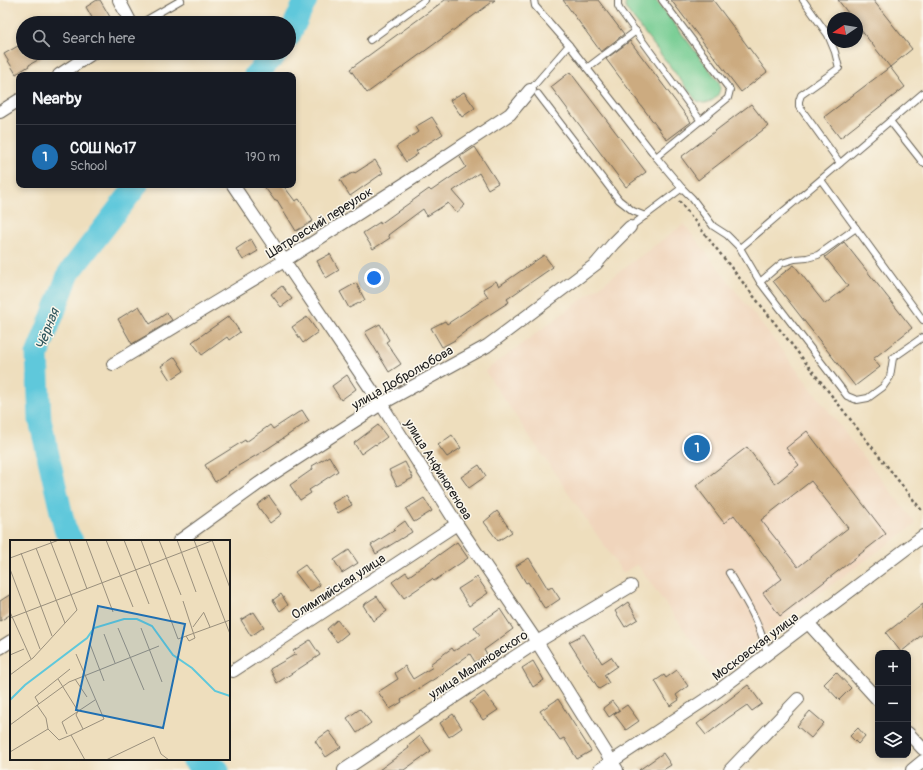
<!DOCTYPE html>
<meta charset="utf-8">
<style>
:root{--surface:#171b24;--page:#20242c;--text:#f1f3f6;--muted:#9ea1a6;--line:#363941;--accent:#1f6fb2}
body{margin:0;font-family:Pangolin,sans-serif;background:var(--page);color:var(--text)}
.controls{position:absolute;right:12px;bottom:12px;display:grid;overflow:hidden;border-radius:8px;box-shadow:0 2px 6px #0003}
.controls button{width:36px;height:36px;display:grid;place-items:center;padding:0;border:0;border-bottom:1px solid var(--line);background:var(--surface);color:var(--text);font:20px sans-serif}
.compass{position:absolute;left:827px;top:12px;width:36px;height:36px;border-radius:50%;background:var(--surface);box-shadow:0 2px 6px #0003;rotate:258deg}
.you{position:absolute;left:374px;top:278px;width:14px;height:14px;margin:-10px;border:3px solid #fff;border-radius:50%;background:#1a73e8;box-shadow:0 0 0 6px #1a73e833}
.badge{display:grid;place-items:center;width:26px;height:26px;border-radius:50%;background:var(--accent);color:#fff;font-size:13px;font-weight:700}
.pin{position:absolute;translate:-50% -50%;border:2px solid #fff;box-shadow:0 1px 4px #0006}
.list{margin:0;padding:0;list-style:none}
h2{display:flex;justify-content:space-between;align-items:center;height:52px;margin:0;padding:0 16px;font-size:17px}
h2 small{font-size:13px;font-weight:400;color:var(--muted)}
.list li{display:grid;grid-template-columns:26px 1fr auto;gap:12px;align-items:center;box-sizing:border-box;height:64px;padding:0 16px;border-top:1px solid var(--line)}
.list b{display:block;font-size:15px;white-space:nowrap}
.list p{margin:0;font-size:13px;white-space:nowrap;color:var(--muted)}
.list em{font-size:13px;font-style:normal;color:var(--muted)}
.icon{flex:none;width:22px;height:22px;fill:none;stroke:currentColor;stroke-width:2;stroke-linecap:round;stroke-linejoin:round}
.map{position:relative;flex:none;width:923px;height:770px;overflow:hidden}
.search{position:absolute;background:var(--surface);box-shadow:0 2px 6px #0003;left:16px;top:16px;width:280px;height:44px;display:flex;align-items:center;gap:10px;box-sizing:border-box;padding:0 14px;border-radius:22px;color:var(--muted);font-size:15px}
.panel{position:absolute;background:var(--surface);box-shadow:0 2px 6px #0003;left:16px;top:72px;width:280px;height:116px;border-radius:8px}
.map>svg:first-child{display:block}
.built{fill:#f0d5bc}
.green{fill:#74cc92;stroke:#487457}
.lines{fill:none;stroke-linecap:round;stroke-linejoin:round}
.river{stroke:#5fc8db;stroke-width:23}
.building{fill:#ccab80;fill-rule:evenodd}
.lane-casing{stroke:#666054;stroke-width:8}
.street-casing{stroke:#666054;stroke-width:14}
.path{stroke:#666054;stroke-width:2.5;stroke-dasharray:3 3;stroke-linecap:butt}
.lane{stroke:#fff;stroke-width:6}
.street{stroke:#fff;stroke-width:12}
.labels{text-anchor:middle;stroke-width:3;stroke-linejoin:round;paint-order:stroke}
.street-label{font-size:13px;fill:#1c1c1c;stroke:#fbf7ec}
.water-label{font-size:14px;font-style:italic;fill:#33585f;stroke:#fbf7ec}
.inset-river{fill:none;stroke:#5fc8db;stroke-width:2}
.inset-road{fill:none;stroke:#9a907d;stroke-width:1}
.view{fill:#1f6fb2;fill-opacity:0.15;stroke:#1f6fb2;stroke-width:2}
.inset-edge{fill:none;stroke:#1c1c1c;stroke-width:2}
</style>
<div class="map">
<svg width="923" height="770" viewBox="0 0 923 770">
<rect width="100%" height="100%" fill="#fbf7ec"/>
<filter id="ink" filterUnits="userSpaceOnUse"><feTurbulence type="fractalNoise" baseFrequency=".025" numOctaves="2"/><feDisplacementMap in="SourceGraphic" scale="8" xChannelSelector="R" yChannelSelector="G"/><feConvolveMatrix kernelMatrix="1 2 1 2 8 2 1 2 1" color-interpolation-filters="sRGB"/></filter>
<filter id="wash" filterUnits="userSpaceOnUse"><feTurbulence type="fractalNoise" baseFrequency=".012" numOctaves="4" result="noise"/><feDisplacementMap in="SourceGraphic" scale="16" xChannelSelector="R" yChannelSelector="G"/><feGaussianBlur stdDeviation="0.9" result="paint"/><feColorMatrix in="noise" values="0 0 0 0 0 0 0 0 0 0 0 0 0 0 0 0 0 1.4 0 .05"/><feComposite in="paint" operator="in"/></filter>
<g filter="url(#wash)">
<rect width="100%" height="100%" fill="#eedebd"/>
<polygon class="built" points="684,224 916,524 713,670 637,564 623,573 485,371"/>
<path class="green" d="M626,0H656L719,82C724,96 707,109 696,100L626,9L625,6Z"/>
<g class="lines">
<g class="river">
<polyline points="289,36 306,0"/>
<polyline points="255,75 277,53"/>
<polyline points="72,541 65,529 40,420 37,355 69,273 137,185"/>
<polyline points="193,759 197,763 218,770"/>
</g>
</g>
<g id="blocks">
<g class="building">
<polygon points="97,0 100,0 110,17 99,23 95,23 86,7"/>
<polygon points="445,0 495,0 367,93 350,69"/>
<polygon points="563,0 598,0 624,34 601,52"/>
<polygon points="671,0 713,0 767,72 741,92"/>
<polygon points="838,0 873,0 912,49 890,67 857,25 857,18 852,18"/>
<polygon points="630,41 691,122 667,140 606,59"/>
<polygon points="18,46 22,53 50,53 29,65 29,66 16,74 4,54"/>
<polygon points="890,67 905,87 840,138 824,117"/>
<polygon points="570,72 646,172 626,187 551,87"/>
<polygon points="464,92 475,108 462,117 450,100"/>
<polygon points="751,104 768,126 698,180 681,157"/>
<polygon points="432,117 443,134 416,151 418,154 406,162 396,147 418,132 415,127"/>
<polygon points="475,147 498,183 488,189 479,173 453,191 465,205 456,213 448,203 427,216 423,209 388,235 390,238 373,249 363,233 380,222 380,224 429,189 431,191 466,167 460,157"/>
<polygon points="375,160 383,173 350,196 340,180 354,172 355,173"/>
<polygon points="263,185 283,185 295,201 299,199 313,221 296,231 277,200 275,201"/>
<polygon points="251,239 258,251 243,260 236,249"/>
<polygon points="844,242 912,328 873,359 880,367 855,386 773,281 794,265 825,304 848,286 825,257"/>
<polygon points="330,254 339,270 326,278 317,261"/>
<polygon points="544,255 553,267 507,299 509,302 481,320 455,339 455,340 442,347 431,328 445,321 447,324 488,297 483,289 496,281 499,286"/>
<polygon points="356,283 365,300 349,308 340,292"/>
<polygon points="282,286 292,299 281,307 271,294"/>
<polygon points="139,306 150,324 167,313 172,320 132,344 118,319"/>
<polygon points="229,316 240,332 229,340 227,337 202,355 192,342"/>
<polygon points="307,317 318,332 303,343 292,327"/>
<polygon points="380,324 389,340 386,342 401,364 389,372 365,332"/>
<polygon points="175,357 184,371 170,380 161,366"/>
<polygon points="347,375 356,389 341,400 332,386"/>
<polygon points="302,410 309,421 267,449 228,472 229,473 215,482 205,465 245,440 246,442 270,425 273,429"/>
<polygon points="378,425 387,437 376,445 375,444 361,454 354,443"/>
<path d="M807,431L886,534L780,616L763,593L782,579L734,515L724,523L696,486L747,447L775,484L799,465L786,448ZM811,481L848,528L798,567L761,520Z"/>
<polygon points="452,435 461,448 447,457 438,445"/>
<polygon points="329,456 338,471 309,490 311,493 300,500 290,485 313,469 312,466"/>
<polygon points="405,462 413,478 397,486 389,470"/>
<polygon points="479,465 486,476 469,488 461,477"/>
<polygon points="346,495 352,505 338,513 332,503"/>
<polygon points="269,496 282,514 270,523 257,505"/>
<polygon points="424,498 432,511 414,522 406,509"/>
<polygon points="497,511 512,532 498,541 484,522"/>
<polygon points="405,521 412,532 376,554 371,545 395,530 394,529"/>
<polygon points="457,542 468,558 434,581 432,579 404,598 392,582 406,572 409,576"/>
<polygon points="349,550 358,563 342,573 334,560"/>
<polygon points="529,558 548,589 552,587 560,599 545,609 528,582 526,583 516,566"/>
<polygon points="305,565 320,585 310,592 295,572"/>
<polygon points="477,577 488,593 469,606 458,589"/>
<polygon points="11,594 11,614 0,621 0,601"/>
<polygon points="281,594 288,605 280,611 273,600"/>
<polygon points="377,596 387,611 373,621 363,605"/>
<polygon points="628,602 638,619 625,627 615,611"/>
<polygon points="923,604 923,634 901,652 886,633"/>
<polygon points="500,609 513,629 484,650 487,655 475,662 470,654 439,676 401,700 402,702 390,709 378,692 398,679 395,673 405,666 413,679 433,667 430,664 452,648 454,651 480,635 474,627"/>
<polygon points="254,612 264,627 251,636 241,620"/>
<polygon points="337,620 348,633 337,642 327,629"/>
<polygon points="584,634 602,663 611,657 617,666 604,675 609,683 599,689 569,642"/>
<polygon points="310,640 320,655 277,683 270,669 296,654 293,651"/>
<polygon points="533,661 544,680 533,687 522,668"/>
<polygon points="677,670 688,686 676,695 679,700 670,706 655,681 664,675 666,678"/>
<polygon points="836,672 851,688 839,700 824,684"/>
<polygon points="748,685 762,704 752,711 747,705 728,718 706,735 697,724"/>
<polygon points="484,692 498,710 483,720 470,702"/>
<polygon points="558,699 591,751 577,759 564,738 560,740 540,711"/>
<polygon points="612,701 619,710 609,717 603,708"/>
<polygon points="627,705 639,721 626,730 614,714"/>
<polygon points="360,709 371,723 357,733 347,718"/>
<polygon points="810,711 824,723 811,738 797,726"/>
<polygon points="453,714 462,728 449,737 440,723"/>
<polygon points="858,728 865,736 858,744 850,736"/>
<polygon points="329,731 341,747 326,757 315,741"/>
<polygon points="420,736 431,751 404,770 379,770 409,748 408,746"/>
<polygon points="663,753 671,765 663,770 639,770"/>
</g>
</g>
</g>
<g filter="url(#ink)">
<use href="#blocks" fill-opacity="0" stroke="#666054" stroke-width="1"/>
<g class="lines">
<g class="lane-casing">
<g id="lane">
<polyline points="534,0 535,6 569,45"/>
<polyline points="618,0 618,6 620,10 701,121"/>
<polyline points="803,0 828,35 835,52 839,68 801,95 799,101 799,106 840,163"/>
<polyline points="141,23 181,0"/>
<polyline points="370,40 425,0"/>
<polyline points="587,68 636,31"/>
<polyline points="530,90 569,45 656,157 682,188"/>
<polyline points="538,94 619,200 633,211 645,216"/>
<polyline points="890,121 923,163"/>
<polyline points="656,157 728,98 730,90 662,0"/>
<polyline points="821,180 923,320"/>
<polyline points="630,227 682,188 692,198 713,226 727,235 740,248 923,93"/>
<polyline points="740,248 760,282 847,396 857,400 868,398 883,387 890,377 893,358 923,337"/>
<polyline points="760,282 782,263 795,259 807,258 818,255 856,228"/>
<path d="M729,573C746,601 759,621 767,653"/>
</g>
</g>
<g class="street-casing">
<g id="street">
<polyline points="119,0 131,23"/>
<polyline points="59,75 93,53"/>
<polyline points="0,112 19,100"/>
<polyline points="233,185 381,404 457,524 537,642 617,770"/>
<polyline points="113,364 284,261 412,179 510,114 530,90"/>
<polyline points="179,541 265,479 381,404 487,346 596,264 613,244 630,227"/>
<polyline points="808,623 878,700"/>
<polyline points="0,648 11,641"/>
<polyline points="233,671 457,524"/>
<polyline points="908,733 923,749"/>
<polyline points="344,770 537,642 631,586"/>
<polyline points="599,770 718,691 923,536"/>
<polyline points="730,770 798,699"/>
<polyline points="912,770 923,761"/>
</g>
</g>
<polyline class="path" points="679,201 923,512"/>
<use href="#lane" class="lane"/>
<use href="#street" class="street"/>
</g>
</g>
<g class="labels">
<g class="street-label">
<text transform="translate(319 222) rotate(-32)" y="5">Шатровский переулок</text>
<text transform="translate(402 377) rotate(-30)" y="5">улица Добролюбова</text>
<text transform="translate(439 469) rotate(58)" y="5">улица Анфиногенова</text>
<text transform="translate(338 586) rotate(-33)" y="5">Олимпийская улица</text>
<text transform="translate(755 646) rotate(-37)" y="5">Московская улица</text>
<text transform="translate(478 664) rotate(-33)" y="5">улица Малиновского</text>
</g>
<g class="water-label">
<text transform="translate(47 329) rotate(-69)" y="5">Чёрная</text>
</g>
</g>
<g transform="translate(10 540)">
<rect width="220" height="220" fill="#eedebd"/>
<path class="inset-river" d="M0,160L15,145L77,98L84,88L114,79H127L142,86L163,115L182,128L205,151L220,156"/>
<path class="inset-road" d="M59,0L77,49M76,0L103,72M96,0L123,67M114,0L139,64M131,0L168,99L220,80M149,0L171,55M167,0L186,52M184,0L220,94M202,0L220,48M26,8L55,83M11,13L42,96M0,18L49,0M0,29L30,109M173,61L185,98L179,101L176,96M0,72L21,119M194,73L200,87M0,78L204,0M183,87L194,72M108,88L134,150M131,88L152,142M94,94L105,123M80,104L94,141M66,114L94,179L61,195L75,220M0,115L14,109M0,135L23,118L67,70L40,0M48,139L68,171L66,175L73,189M65,139L77,157M29,164L25,157L60,129M27,165L36,178L38,189L49,200L61,195M0,185L59,142L149,106M57,194L52,182L85,160M0,212L38,189M96,220L144,197L151,214L159,220"/>
<path class="view" d="M88,66L175,84L153,188L66,170Z"/>
<rect width="220" height="220" class="inset-edge"/>
</g>
</svg>
<div class="controls">
<button>+</button>
<button>−</button>
<button><svg class="icon" aria-label="layers" viewBox="0 0 24 24"><path d="M12 4l9 5-9 5-9-5zM3 14l9 5 9-5"/></svg></button>
</div>
<svg class="compass" viewBox="-18 -18 36 36"><path d="M0-13l5 13h-10z" fill="#e53935"/><path d="M0 13l5-13h-10z" fill="#9ea1a6"/></svg>
<div class="you"></div>
<div class="pin badge" style="left:697px;top:448px">1</div>
<div class="search"><svg class="icon" aria-label="search" viewBox="0 0 24 24"><circle cx="10" cy="10" r="6"/><path d="M15 15l6 6"/></svg>Search here</div>
<section class="panel">
<h2>Nearby<small></small></h2>
<ul class="list">
<li><span class="badge">1</span><div><b>СОШ №17</b><p>School</p></div><em>190 m</em></li>
</ul>
</section>
</div>
